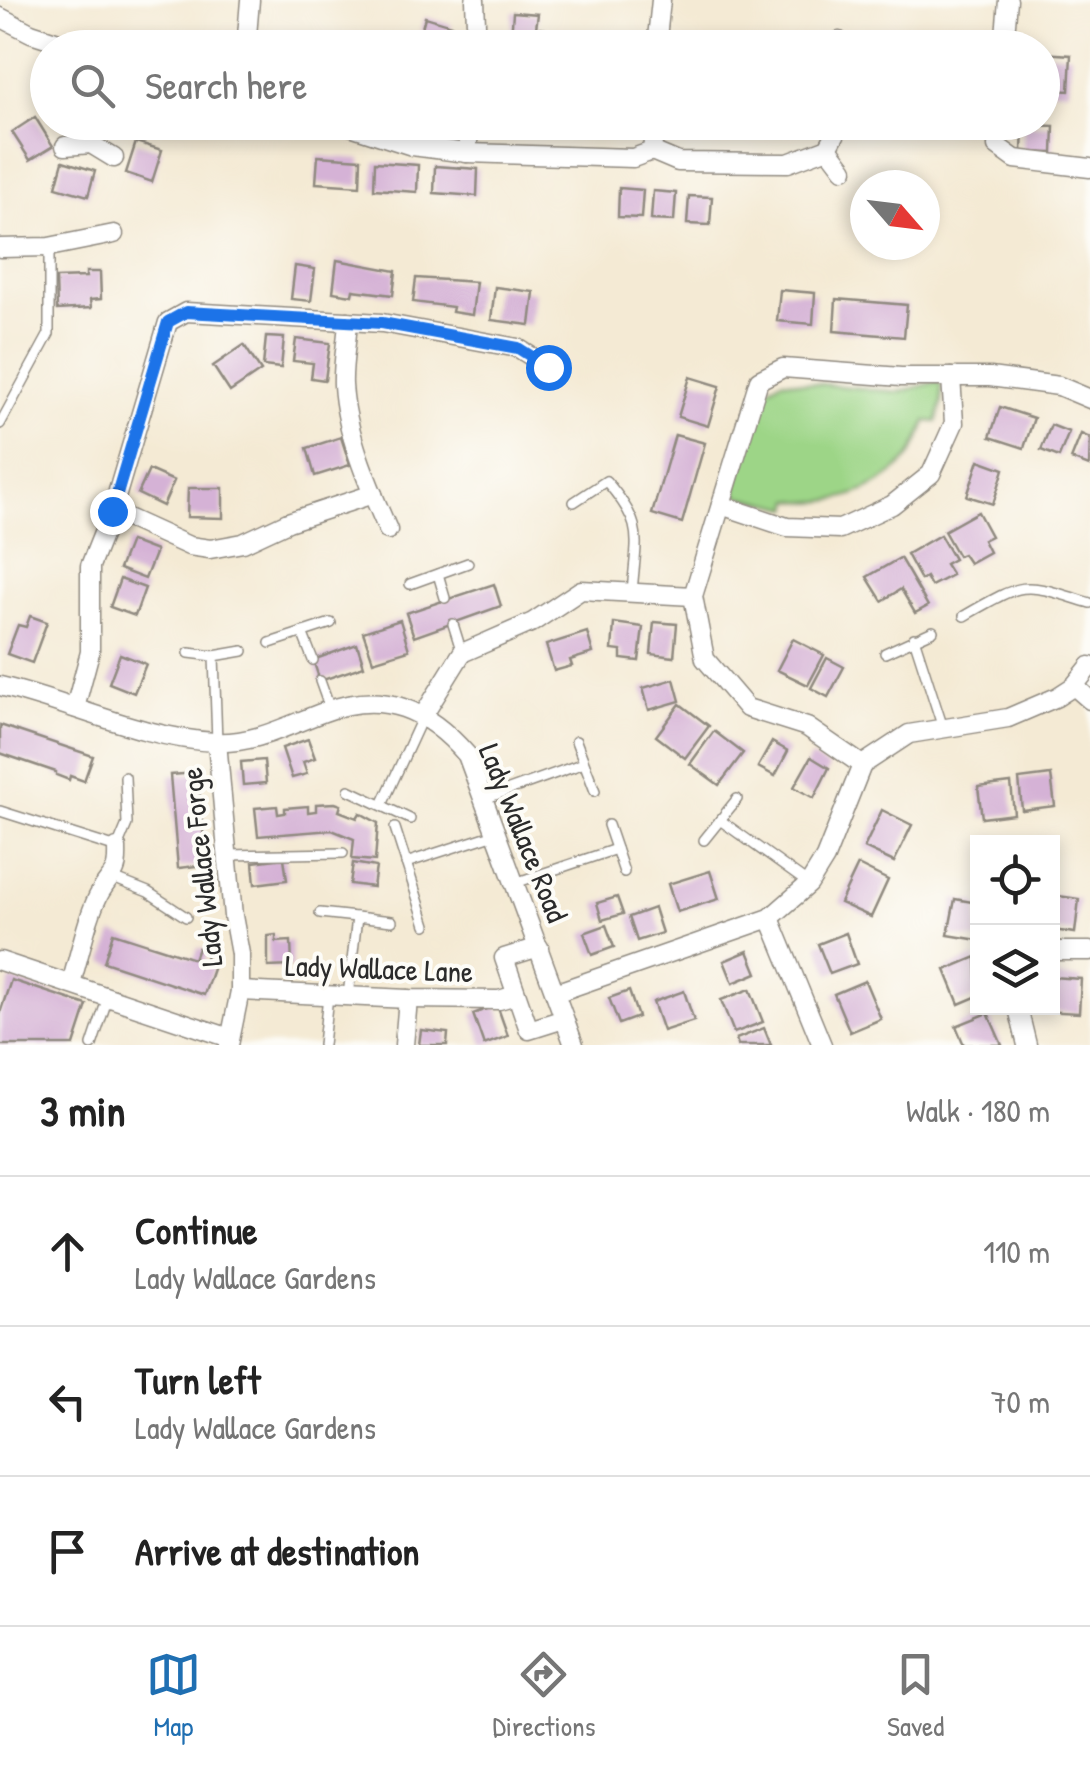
<!DOCTYPE html>
<meta charset="utf-8">
<style>
:root{--surface:#fff;--page:#f2f2f2;--text:#222;--muted:#767676;--line:#e0e0e0;--accent:#1f6fb2}
body{margin:0;font-family:"Patrick Hand",sans-serif;background:var(--page);color:var(--text)}
.controls{position:absolute;right:30px;bottom:30px;display:grid;overflow:hidden;border-radius:0px;box-shadow:0 5px 15px #0003}
.controls button{width:90px;height:90px;display:grid;place-items:center;padding:0;border:0;border-bottom:2px solid var(--line);background:var(--surface);color:var(--text);font:50px sans-serif}
.compass{position:absolute;left:850px;top:170px;width:90px;height:90px;border-radius:50%;background:var(--surface);box-shadow:0 5px 15px #0003;rotate:118deg}
.stop{position:absolute;width:30px;height:30px;margin:-22px;border:8px solid #1a73e8;border-radius:50%;background:#fff}
.stop.end{background:#1a73e8;border-color:#fff;box-shadow:0 2px 10px #0008}
.list{margin:0;padding:0;list-style:none}
h2{display:flex;justify-content:space-between;align-items:center;height:130px;margin:0;padding:0 40px;font-size:42px}
h2 small{font-size:32px;font-weight:400;color:var(--muted)}
.list li{display:grid;grid-template-columns:65px 1fr auto;gap:30px;align-items:center;box-sizing:border-box;height:150px;padding:0 40px;border-top:2px solid var(--line)}
.list b{display:block;font-size:38px;white-space:nowrap}
.list p{margin:0;font-size:32px;white-space:nowrap;color:var(--muted)}
.list em{font-size:32px;font-style:normal;color:var(--muted)}
.icon{flex:none;width:55px;height:55px;fill:none;stroke:currentColor;stroke-width:2;stroke-linecap:round;stroke-linejoin:round}
.map{position:relative;flex:none;width:1090px;height:1045px;overflow:hidden}
.search{position:absolute;background:var(--surface);box-shadow:0 5px 15px #0003;left:30px;right:30px;top:30px;height:110px;display:flex;align-items:center;gap:25px;box-sizing:border-box;padding:0 35px;border-radius:55px;color:var(--muted);font-size:38px}
.sheet{height:580px;background:var(--surface)}
nav{display:flex;justify-content:space-around;align-items:center;box-sizing:border-box;height:140px;border-top:2px solid var(--line);background:var(--surface);font-size:28px;color:var(--muted)}
nav a{display:grid;justify-items:center;gap:5px}
nav .on{color:var(--accent)}
.map>svg:first-child{display:block}
.green{fill:#9dd587;stroke:#648059;stroke-width:2.5}
.building{fill:#d5b2d6}
.lines{fill:none;stroke-linecap:round;stroke-linejoin:round}
.service-casing{stroke:#908a80;stroke-width:12}
.minor-casing{stroke:#908a80;stroke-width:21}
.service{stroke:#fff;stroke-width:9}
.minor{stroke:#fff;stroke-width:18}
.route{stroke:#1a73e8;stroke-width:12}
.labels{text-anchor:middle;stroke-width:8;stroke-linejoin:round;paint-order:stroke}
.street-label{font-size:30px;fill:#2b2b2b;stroke:#fdfcf7}
</style>
<div class="map">
<svg width="1090" height="1045" viewBox="0 0 1090 1045">
<rect width="100%" height="100%" fill="#fdfcf7"/>
<filter id="ink" filterUnits="userSpaceOnUse"><feTurbulence type="fractalNoise" baseFrequency=".01" numOctaves="2"/><feDisplacementMap in="SourceGraphic" scale="20" xChannelSelector="R" yChannelSelector="G"/><feConvolveMatrix kernelMatrix="1 2 1 2 8 2 1 2 1" color-interpolation-filters="sRGB"/></filter>
<filter id="wash" filterUnits="userSpaceOnUse"><feTurbulence type="fractalNoise" baseFrequency=".0048" numOctaves="4" result="noise"/><feDisplacementMap in="SourceGraphic" scale="40" xChannelSelector="R" yChannelSelector="G"/><feGaussianBlur stdDeviation="2.25" result="paint"/><feColorMatrix in="noise" values="0 0 0 0 0 0 0 0 0 0 0 0 0 0 0 0 0 1.4 0 .05"/><feComposite in="paint" operator="in"/></filter>
<g filter="url(#wash)">
<rect width="100%" height="100%" fill="#f4ead4"/>
<path class="green" d="M782,380L899,392L936,382L941,385L942,402L937,422L926,421C922,433 917,447 909,457C882,491 833,507 792,500L790,508L738,496L735,489L760,399L769,388Z"/>
<g id="blocks">
<g class="building">
<polygon points="513,12 538,14 536,28 545,29 544,40 511,37"/>
<polygon points="425,17 452,25 443,46 419,39"/>
<polygon points="1042,53 1071,55 1069,91 1042,89"/>
<polygon points="35,117 53,146 30,160 12,132"/>
<polygon points="1023,125 1054,126 1053,153 1022,152"/>
<polygon points="136,142 162,150 152,182 126,173"/>
<polygon points="318,156 361,159 360,186 316,183"/>
<polygon points="63,161 95,171 88,196 56,187"/>
<polygon points="375,162 418,165 417,192 374,189"/>
<polygon points="435,166 478,169 477,196 434,193"/>
<polygon points="619,188 643,190 641,218 618,217"/>
<polygon points="653,191 676,193 674,221 651,220"/>
<polygon points="689,196 712,197 710,225 687,224"/>
<polygon points="337,260 396,271 393,295 353,290 352,295 333,292"/>
<polygon points="295,266 315,269 311,301 291,299"/>
<polygon points="86,272 100,272 101,299 90,300 91,308 57,310 56,278 86,277"/>
<polygon points="416,278 476,282 472,315 452,312 453,307 413,302"/>
<polygon points="495,287 534,292 530,325 491,320"/>
<polygon points="780,290 815,293 813,324 777,321"/>
<polygon points="836,299 907,305 904,337 834,331"/>
<polygon points="266,337 284,338 281,368 263,366"/>
<polygon points="296,339 330,343 325,380 311,378 313,363 293,361"/>
<polygon points="244,345 261,371 230,392 213,366"/>
<polygon points="690,377 720,386 708,426 678,417"/>
<polygon points="1000,407 1034,418 1024,448 990,437"/>
<polygon points="1051,425 1069,432 1059,457 1041,450"/>
<polygon points="1081,434 1090,438 1089,466 1071,459"/>
<polygon points="675,435 705,443 682,523 652,514"/>
<polygon points="341,437 350,465 315,476 307,448"/>
<polygon points="979,460 1004,469 993,504 967,496"/>
<polygon points="149,470 174,481 163,506 138,494"/>
<polygon points="188,488 223,488 223,518 187,517"/>
<polygon points="978,512 991,536 983,540 989,552 969,563 963,554 958,556 944,531"/>
<polygon points="940,535 954,559 945,564 952,575 931,586 926,577 921,580 907,554"/>
<polygon points="130,541 156,551 145,579 119,569"/>
<polygon points="900,558 928,606 915,613 901,589 882,601 867,577"/>
<polygon points="120,579 145,588 135,616 110,607"/>
<polygon points="494,584 501,606 414,637 406,613"/>
<polygon points="30,616 47,622 32,663 7,654 18,625 26,627"/>
<polygon points="400,620 409,650 373,661 363,632"/>
<polygon points="654,622 677,624 674,657 651,654"/>
<polygon points="614,623 643,627 639,661 621,659 621,651 612,650"/>
<polygon points="587,632 593,653 570,660 572,666 554,671 546,645"/>
<polygon points="793,639 824,655 808,685 777,670"/>
<polygon points="357,644 364,666 320,681 313,660"/>
<polygon points="120,654 146,664 134,693 109,683"/>
<polygon points="827,658 844,667 828,697 811,688"/>
<polygon points="674,679 680,701 649,710 643,688"/>
<polygon points="680,704 709,726 685,758 656,736"/>
<polygon points="0,725 93,756 84,781 70,776 69,780 56,775 56,772 0,753"/>
<polygon points="714,731 743,753 719,785 690,764"/>
<polygon points="308,739 315,758 303,762 307,774 292,778 282,748"/>
<polygon points="772,742 788,751 775,776 758,767"/>
<polygon points="811,757 829,768 814,798 794,787"/>
<polygon points="264,760 266,783 243,785 241,762"/>
<polygon points="198,773 206,865 178,868 170,775"/>
<polygon points="1051,775 1055,806 1022,810 1019,779"/>
<polygon points="1011,783 1014,814 982,818 978,787"/>
<polygon points="335,803 341,805 339,811 357,818 360,813 378,823 375,861 352,859 354,839 332,830 258,836 255,808 277,806 278,814 285,813 285,808 308,806 308,812 316,811 316,804"/>
<polygon points="882,810 912,825 894,862 864,848"/>
<polygon points="284,858 287,880 255,884 253,862"/>
<polygon points="353,863 376,867 373,887 350,884"/>
<polygon points="858,865 888,880 871,917 840,903"/>
<polygon points="710,871 719,899 677,912 668,884"/>
<polygon points="1052,895 1079,899 1075,933 1052,930"/>
<polygon points="617,897 623,914 602,920 597,903"/>
<polygon points="955,899 978,903 978,940 948,935"/>
<polygon points="654,908 662,933 637,941 629,917"/>
<polygon points="606,925 614,947 592,955 584,933"/>
<polygon points="113,933 194,959 198,948 208,951 204,963 214,966 204,995 104,962"/>
<polygon points="846,933 857,964 830,974 818,944"/>
<polygon points="276,935 276,942 291,941 292,966 268,967 268,936"/>
<polygon points="748,951 757,973 733,983 724,961"/>
<polygon points="976,957 978,996 959,1004 945,970"/>
<polygon points="1052,977 1081,979 1079,1013 1042,1011 1042,1008 1052,1008"/>
<polygon points="11,980 87,1005 74,1045 0,1045 0,1013"/>
<polygon points="865,981 881,1019 850,1032 834,994"/>
<polygon points="750,989 763,1022 734,1033 721,1000"/>
<polygon points="629,991 638,1017 619,1024 609,998"/>
<polygon points="684,991 694,1021 663,1031 653,1002"/>
<polygon points="497,1005 508,1036 484,1045 473,1014"/>
<polygon points="988,1013 1002,1045 964,1045 956,1026"/>
<polygon points="764,1028 771,1045 738,1045 736,1039"/>
<polygon points="421,1030 448,1033 447,1045 419,1045"/>
</g>
</g>
</g>
<g filter="url(#ink)">
<use href="#blocks" fill-opacity="0" stroke="#908a80" stroke-width="2.5"/>
<g class="lines">
<g class="service-casing">
<g id="service">
<polyline points="0,424 49,334 49,247"/>
<path d="M574,502L606,481C646,527 636,536 632,593"/>
<polyline points="438,574 445,598"/>
<polyline points="410,584 468,563"/>
<path d="M964,616C1027,580 1021,582 1090,603"/>
<polyline points="453,624 462,653"/>
<polyline points="302,632 313,660"/>
<polyline points="914,638 943,728"/>
<polyline points="270,643 331,623"/>
<polyline points="189,653 214,656 243,651"/>
<polyline points="885,653 933,631"/>
<polyline points="214,656 217,742"/>
<polyline points="320,681 330,709"/>
<polyline points="576,741 595,791"/>
<polyline points="349,790 410,819"/>
<polyline points="484,799 584,763"/>
<polyline points="382,805 422,718"/>
<polyline points="0,811 117,848 127,824 125,777"/>
<polyline points="720,820 809,884"/>
<polyline points="608,825 624,872"/>
<polyline points="395,828 426,925"/>
<polyline points="704,840 737,799"/>
<polyline points="228,855 343,853"/>
<polyline points="406,863 495,834"/>
<polyline points="113,878 148,892 186,917"/>
<polyline points="515,883 616,849"/>
<polyline points="320,913 392,921"/>
<polyline points="348,996 357,917"/>
<polyline points="92,1045 108,997"/>
<polyline points="323,1045 328,995"/>
</g>
</g>
<g class="minor-casing">
<g id="minor">
<polyline points="475,0 477,48"/>
<polyline points="0,17 31,33 77,48"/>
<polyline points="839,41 845,48"/>
<polyline points="246,48 250,0"/>
<polyline points="656,48 661,0"/>
<polyline points="1004,48 1008,0"/>
<polyline points="338,122 412,146 467,153 633,158 652,151 655,122"/>
<polyline points="999,122 997,146 1015,159 1090,168"/>
<polyline points="91,144 97,122"/>
<polyline points="65,146 91,144 114,158"/>
<polyline points="828,148 844,169"/>
<polyline points="652,151 678,162 788,163 828,148 842,122"/>
<polyline points="467,153 470,122"/>
<polyline points="0,248 49,247 114,234"/>
<path d="M348,321C347,342 342,364 343,385C346,434 369,486 388,530"/>
<polyline points="721,505 787,527 840,529 892,505 931,474 954,423 951,377"/>
<polyline points="112,511 189,546 210,549 243,543 288,522 373,494"/>
<path d="M0,686C72,703 140,738 215,742C255,744 288,725 324,712C384,689 428,710 467,755L574,1045"/>
<polyline points="1074,686 1090,700"/>
<polyline points="75,708 90,652 90,566 112,511 168,322 186,312 382,323 518,348 548,367"/>
<polyline points="423,716 462,653 533,622 581,590 693,596"/>
<polyline points="217,742 233,916 240,954 240,991 229,1045"/>
<polyline points="862,765 807,727 747,708 705,659 693,596 759,380 783,368 901,377 990,377 1059,386 1090,399"/>
<polyline points="770,918 822,1045"/>
<polyline points="539,947 504,958 529,1030 564,1019"/>
<polyline points="1052,951 1090,951"/>
<polyline points="0,961 230,1038"/>
<path d="M71,983C79,958 88,912 101,891C113,871 118,876 117,848"/>
<polyline points="240,991 408,999 499,1000 516,995"/>
<polyline points="555,993 770,918 809,884 825,858 862,765 909,734 1008,718 1057,697 1074,686 1090,666"/>
<polyline points="1018,1008 1027,1045"/>
<polyline points="404,1045 408,999"/>
</g>
</g>
<use href="#service" class="service"/>
<use href="#minor" class="minor"/>
</g>
</g>
<g class="lines" filter="url(#ink)">
<polyline class="route" points="112,511 168,322 186,312 382,323 518,348 548,367"/>
</g>
<g class="labels">
<g class="street-label">
<text transform="translate(523 833) rotate(68)" y="10">Lady Wallace Road</text>
<text transform="translate(202 867) rotate(-96)" y="10">Lady Wallace Forge</text>
<text transform="translate(379 969) rotate(2)" y="10">Lady Wallace Lane</text>
</g>
</g>
</svg>
<div class="controls">
<button><svg class="icon" aria-label="locate" viewBox="0 0 24 24"><circle cx="12" cy="12" r="6"/><path d="M12 2v4M12 18v4M2 12h4M18 12h4"/></svg></button>
<button><svg class="icon" aria-label="layers" viewBox="0 0 24 24"><path d="M12 4l9 5-9 5-9-5zM3 14l9 5 9-5"/></svg></button>
</div>
<svg class="compass" viewBox="-18 -18 36 36"><path d="M0-13l5 13h-10z" fill="#e53935"/><path d="M0 13l5-13h-10z" fill="#767676"/></svg>
<div class="stop" style="left:548px;top:367px"></div>
<div class="stop end" style="left:112px;top:511px"></div>
<div class="search"><svg class="icon" aria-label="search" viewBox="0 0 24 24"><circle cx="10" cy="10" r="6"/><path d="M15 15l6 6"/></svg>Search here</div>
</div>
<section class="sheet">
<h2>3 min<small>Walk · 180 m</small></h2>
<ul class="list">
<li><svg class="icon" aria-label="ahead" viewBox="0 0 24 24"><path d="M12 20V5M6 11l6-6 6 6"/></svg><div><b>Continue</b><p>Lady Wallace Gardens</p></div><em>110 m</em></li>
<li><svg class="icon" aria-label="left" viewBox="0 0 24 24"><path d="M17 20v-9H6M10 6l-5 5 5 5"/></svg><div><b>Turn left</b><p>Lady Wallace Gardens</p></div><em>70 m</em></li>
<li><svg class="icon" aria-label="arrive" viewBox="0 0 24 24"><path d="M6 21V4h12l-3 4 3 4H6"/></svg><div><b>Arrive at destination</b></div></li>
</ul>
</section>
<nav>
<a class="on"><svg class="icon" aria-label="map" viewBox="0 0 24 24"><path d="M3 6l6-2 6 2 6-2v14l-6 2-6-2-6 2zM9 4v14M15 6v14"/></svg>Map</a>
<a><svg class="icon" aria-label="directions" viewBox="0 0 24 24"><path d="M12 3l9 9-9 9-9-9zM9 14v-3h6M13 9l2 2-2 2"/></svg>Directions</a>
<a><svg class="icon" aria-label="saved" viewBox="0 0 24 24"><path d="M7 4h10v16l-5-4-5 4z"/></svg>Saved</a>
</nav>
